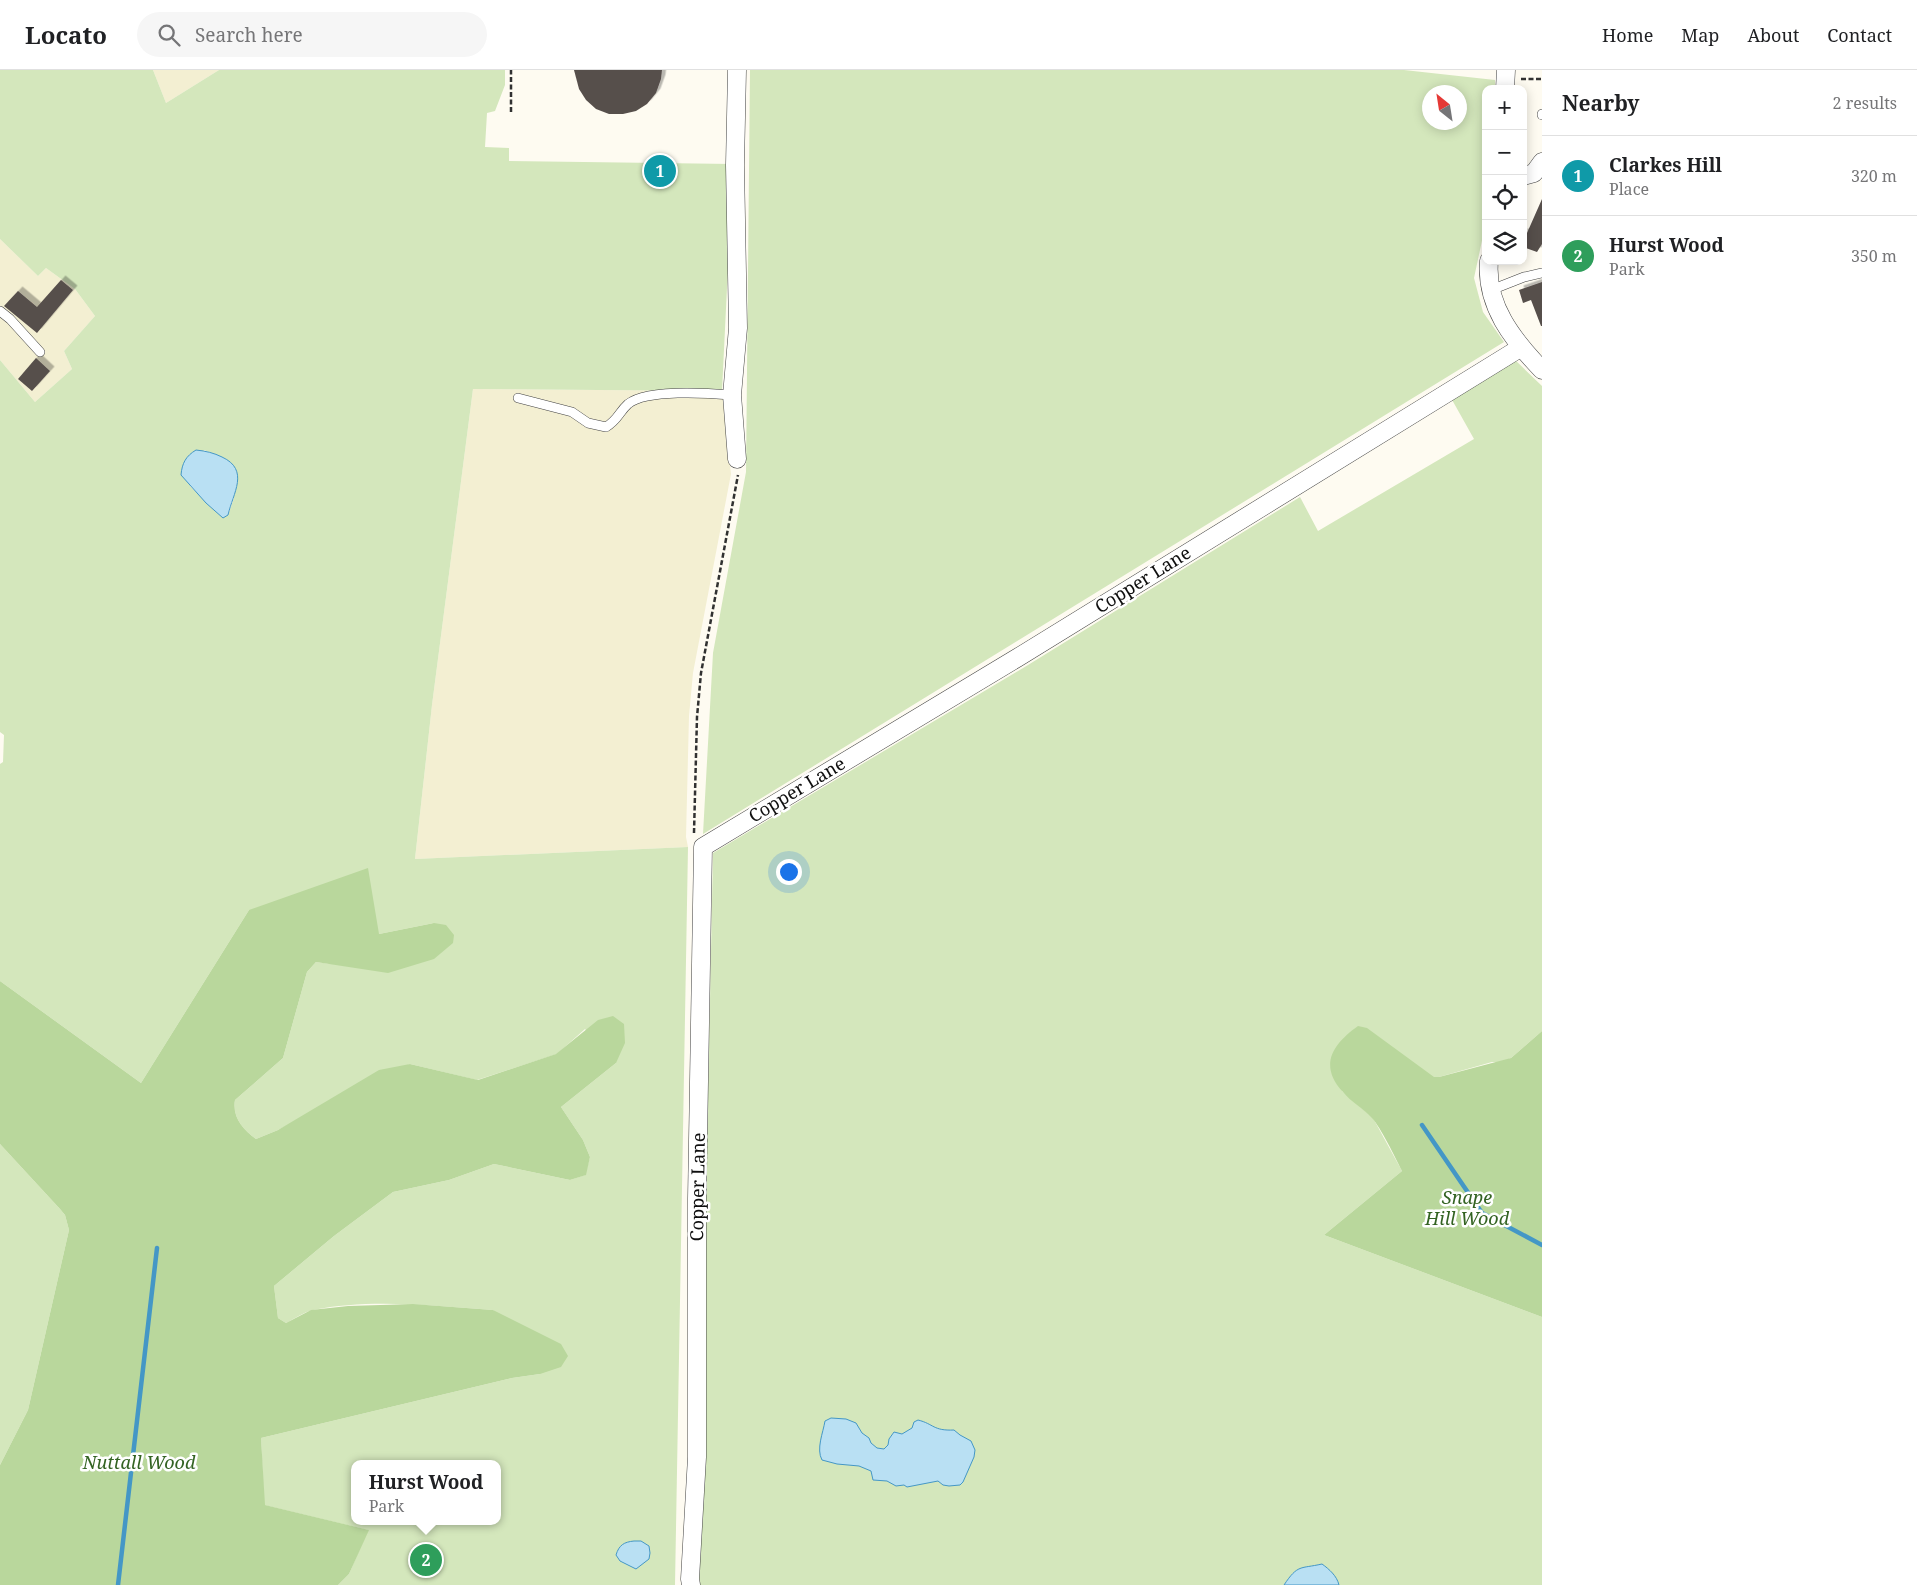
<!DOCTYPE html>
<meta charset="utf-8">
<style>
:root{--surface:#fff;--page:#f6f6f6;--text:#202124;--muted:#757577;--line:#e0e0e0;--accent:#b72e3b}
body{margin:0;font-family:"Noto Serif",serif;background:var(--page);color:var(--text)}
.controls{position:absolute;right:15px;top:15px;display:grid;overflow:hidden;border-radius:10px;box-shadow:0 2px 12px #0003}
.controls button{width:45px;height:45px;display:grid;place-items:center;padding:0;border:0;border-bottom:1px solid var(--line);background:var(--surface);color:var(--text);font:25px sans-serif}
.compass{position:absolute;left:1422px;top:15px;width:45px;height:45px;border-radius:50%;background:var(--surface);box-shadow:0 2px 12px #0003;rotate:330deg}
.you{position:absolute;left:788px;top:801px;width:18px;height:18px;margin:-12px;border:4px solid #fff;border-radius:50%;background:#1a73e8;box-shadow:0 0 0 8px #1a73e833}
.badge{display:grid;place-items:center;width:32px;height:32px;border-radius:50%;background:var(--accent);color:#fff;font-size:16px;font-weight:700}
.pin{position:absolute;translate:-50% -50%;border:2px solid #fff;box-shadow:0 1px 5px #0006}
.popup{position:absolute;left:351px;top:1390px;width:150px;height:65px;box-sizing:border-box;display:grid;place-content:center;border-radius:10px;background:var(--surface);filter:drop-shadow(0 1px 4px #0005);font-size:16px;white-space:nowrap;color:var(--muted)}
.popup b{font-size:19px;color:var(--text)}
.popup::after{content:'';position:absolute;left:50%;top:100%;margin-left:-10px;border:10px solid transparent;border-top-color:var(--surface)}
.list{margin:0;padding:0;list-style:none}
h2{display:flex;justify-content:space-between;align-items:center;height:65px;margin:0;padding:0 20px;font-size:21px}
h2 small{font-size:16px;font-weight:400;color:var(--muted)}
.list li{display:grid;grid-template-columns:32px 1fr auto;gap:15px;align-items:center;box-sizing:border-box;height:80px;padding:0 20px;border-top:1px solid var(--line)}
.list b{display:block;font-size:19px;white-space:nowrap}
.list p{margin:0;font-size:16px;white-space:nowrap;color:var(--muted)}
.list em{font-size:16px;font-style:normal;color:var(--muted)}
.icon{flex:none;width:28px;height:28px;fill:none;stroke:currentColor;stroke-width:2;stroke-linecap:round;stroke-linejoin:round}
.map{position:relative;flex:none;width:1542px;height:1515px;overflow:hidden}
header{display:flex;align-items:center;gap:30px;box-sizing:border-box;height:70px;padding:0 25px;background:var(--surface);border-bottom:1px solid var(--line)}
header strong{font-size:24px}
nav{display:flex;gap:28px;margin-inline-start:auto;font-size:18px}
.search{width:350px;height:45px;background:var(--page);display:flex;align-items:center;gap:12px;box-sizing:border-box;padding:0 18px;border-radius:28px;color:var(--muted);font-size:19px}
main{display:flex}
aside{flex:1;background:var(--surface)}
.map>svg:first-child{display:block}
.farmland{fill:#f3efd2}
.green{fill:#d4e7bc;fill-rule:evenodd}
.forest{fill:#b9d79c}
.water{fill:#b9e0f3;stroke:#4497c6}
.lines{fill:none;stroke-linecap:round;stroke-linejoin:round}
.stream{stroke:#4497c6;stroke-width:4.5}
.building{fill:#574f4c;filter:url(#shadow)}
.lane-casing{stroke:#424242;stroke-width:10}
.street-casing{stroke:#424242;stroke-width:19}
.path{stroke:#313131;stroke-width:2.5;stroke-dasharray:5 2.5;stroke-linecap:butt}
.lane{stroke:#fff;stroke-width:9}
.street{stroke:#fff;stroke-width:18}
.labels{text-anchor:middle;stroke-width:5;stroke-linejoin:round;paint-order:stroke}
.street-label{font-size:18px;fill:#0f0f0f;stroke:#fff}
.park-label{font-size:18px;font-style:italic;fill:#336322;stroke:#fff}
</style>
<header>
<strong>Locato</strong>
<div class="search"><svg class="icon" aria-label="search" viewBox="0 0 24 24"><circle cx="10" cy="10" r="6"/><path d="M15 15l6 6"/></svg>Search here</div>
<nav><a>Home</a><a>Map</a><a>About</a><a>Contact</a></nav>
</header>
<main>
<div class="map">
<svg width="1542" height="1515" viewBox="0 0 1542 1515">
<defs>
<filter id="shadow"><feDropShadow dx="4.5" dy="-4.5" stdDeviation="0" flood-color="#0004"/></filter>
</defs>
<rect width="100%" height="100%" fill="#fefbf1"/>
<g class="farmland">
<polygon points="153,0 219,0 166,33"/>
<polygon points="0,169 38,206 46,198 75,219 95,246 64,281 72,299 35,332 0,290"/>
<polygon points="473,319 722,321 731,404 693,603 689,646 686,767 688,777 415,789 432,635"/>
</g>
<g class="green">
<path d="M0,0H153L166,33L219,0H505V15L495,41L487,43L485,77L509,78V91L733,94L722,321L473,319L432,635L415,789L688,777L675,1515H338L349,1504L368,1460L264,1435L261,1368L512,1308L540,1304L493,1240C435,1236 371,1228 313,1240C304,1242 294,1249 286,1253L278,1248L274,1216L334,1166L393,1122L449,1110L494,1094L570,1110L585,1105L590,1087L583,1070L561,1037L616,993L585,959L557,984L477,1010L410,994L278,1060L256,1069C243,1060 232,1047 235,1030L283,988L307,902L316,892L331,894L434,853L379,864L249,840L141,1013L0,911V694L3,692L4,665L0,662V290L35,332L72,299L64,281L95,246L75,219L46,198L38,206L0,169ZM204,380L226,389L234,428L228,445L200,426L190,416ZM355,1394H497V1451H355Z"/>
<path d="M750,0H1404L1495,10V19H1486V152L1474,208L1483,242L1504,272L703,764L713,583L746,402ZM1430,22H1460V52H1430Z"/>
<polygon points="1514,289 1542,316 1542,961 1511,988 1502,992 1492,992 1439,1007 1342,1021 1373,1048 1402,1101 1324,1165 1542,1247 1542,1515 698,1515 713,783 1028,595 1300,427 1318,461 1474,369 1451,328"/>
<polygon points="0,1074 60,1139 65,1145 69,1160 28,1340 0,1395"/>
</g>
<g class="forest">
<path d="M368,798L379,864L434,853L446,855L454,865L453,873L434,889L388,903L316,892L307,902L283,988L235,1030C232,1047 243,1060 256,1069L278,1060L379,1000L410,994L478,1010L556,984L598,950L613,946L624,954L625,973L616,993L561,1037L583,1070L590,1087L586,1105L570,1110L494,1094L449,1110L393,1122L334,1166L274,1216L278,1248L286,1253L311,1240L348,1236L413,1234L493,1240L561,1274L568,1286L561,1297L540,1304L512,1308L261,1368L265,1435L369,1460L349,1504L338,1515H0V1395L28,1340L69,1160L65,1145L60,1139L0,1074V911L141,1013L249,840Z"/>
<path d="M1358,956L1367,958L1434,1007H1439L1511,988L1542,961V1247L1324,1165L1402,1101C1395,1087 1381,1058 1372,1048C1363,1038 1351,1032 1343,1022C1318,995 1333,974 1358,956Z"/>
</g>
<g class="water">
<path d="M196,380C206,381 214,383 222,387C250,400 233,423 228,445L223,448L206,433L181,405C182,393 186,386 196,380Z"/>
<path d="M831,1348L846,1349L856,1353L862,1363L869,1368L871,1373L877,1378L884,1379L888,1375L889,1369L894,1362L902,1364L912,1358L914,1352L918,1350C934,1354 933,1361 954,1360L960,1365L971,1371L975,1380L974,1387L963,1412L960,1415L949,1416L943,1415L938,1411L907,1417L904,1415L896,1416L887,1411L873,1410L871,1401L859,1396L837,1394L822,1390C816,1379 823,1363 825,1351Z"/>
<path d="M634,1471H641L649,1476L650,1483L649,1489L636,1499L620,1491L616,1485C619,1475 624,1472 634,1471Z"/>
<path d="M1322,1494C1329,1499 1337,1506 1339,1515H1284C1298,1494 1300,1499 1322,1494Z"/>
</g>
<g class="lines">
<g class="stream">
<polyline points="1422,1055 1482,1143 1542,1175"/>
<polyline points="118,1515 157,1178"/>
</g>
</g>
<g class="building">
<polygon points="574,0 662,0 661,9 656,23 647,34 636,41 623,44 609,44 596,39 586,30 579,19"/>
<polygon points="1542,129 1542,174 1537,182 1523,177 1523,163 1527,163"/>
<polygon points="61,210 73,220 37,263 4,236 18,221 37,237"/>
<polygon points="1542,212 1542,256 1541,256 1531,230 1523,233 1519,220"/>
<polygon points="36,288 50,301 32,321 18,309"/>
</g>
<g class="lines">
<g class="lane-casing">
<g id="lane">
<polyline points="1542,44 1542,45"/>
<polyline points="1491,220 1524,207 1542,203"/>
<polyline points="0,241 10,249 40,282"/>
<path d="M518,328L572,342L588,353L606,357C618,350 619,342 628,334C646,319 708,323 732,325"/>
</g>
</g>
<g class="street-casing">
<g id="street">
<polyline points="737,0 735,95 738,258 732,325 737,389"/>
<polyline points="1505,19 1506,0"/>
<polyline points="1523,106 1534,103 1542,92"/>
<path d="M1489,191C1485,235 1513,270 1542,300"/>
<polyline points="691,1515 690,1509 697,1387 697,1129 703,777 1017,588 1520,278"/>
</g>
</g>
<g class="path">
<polyline points="1521,9 1542,9"/>
<polyline points="511,42 511,0"/>
<polyline points="694,763 697,647 701,603 738,405"/>
</g>
<use href="#lane" class="lane"/>
<use href="#street" class="street"/>
</g>
<g class="labels">
<g class="street-label">
<text transform="translate(1143 510) rotate(-32)" y="6">Copper Lane</text>
<text transform="translate(797 720) rotate(-31)" y="6">Copper Lane</text>
<text transform="translate(698 1117) rotate(-89)" y="6">Copper Lane</text>
</g>
<g class="park-label">
<text x="1467" y="1134">Snape<tspan x="1467" dy="21">Hill Wood</tspan></text>
<text x="139" y="1399">Nuttall Wood</text>
</g>
</g>
</svg>
<div class="controls">
<button>+</button>
<button>−</button>
<button><svg class="icon" aria-label="locate" viewBox="0 0 24 24"><circle cx="12" cy="12" r="6"/><path d="M12 2v4M12 18v4M2 12h4M18 12h4"/></svg></button>
<button><svg class="icon" aria-label="layers" viewBox="0 0 24 24"><path d="M12 4l9 5-9 5-9-5zM3 14l9 5 9-5"/></svg></button>
</div>
<svg class="compass" viewBox="-18 -18 36 36"><path d="M0-13l5 13h-10z" fill="#e53935"/><path d="M0 13l5-13h-10z" fill="#757577"/></svg>
<div class="you"></div>
<div class="pin badge" style="left:660px;top:101px;background:#0f9aa8">1</div>
<div class="pin badge" style="left:426px;top:1490px;background:#2e9e5b">2</div>
<div class="popup"><b>Hurst Wood</b>Park</div>
</div>
<aside>
<h2>Nearby<small>2 results</small></h2>
<ul class="list">
<li><span class="badge" style="background:#0f9aa8">1</span><div><b>Clarkes Hill</b><p>Place</p></div><em>320 m</em></li>
<li><span class="badge" style="background:#2e9e5b">2</span><div><b>Hurst Wood</b><p>Park</p></div><em>350 m</em></li>
</ul>
</aside>
</main>
